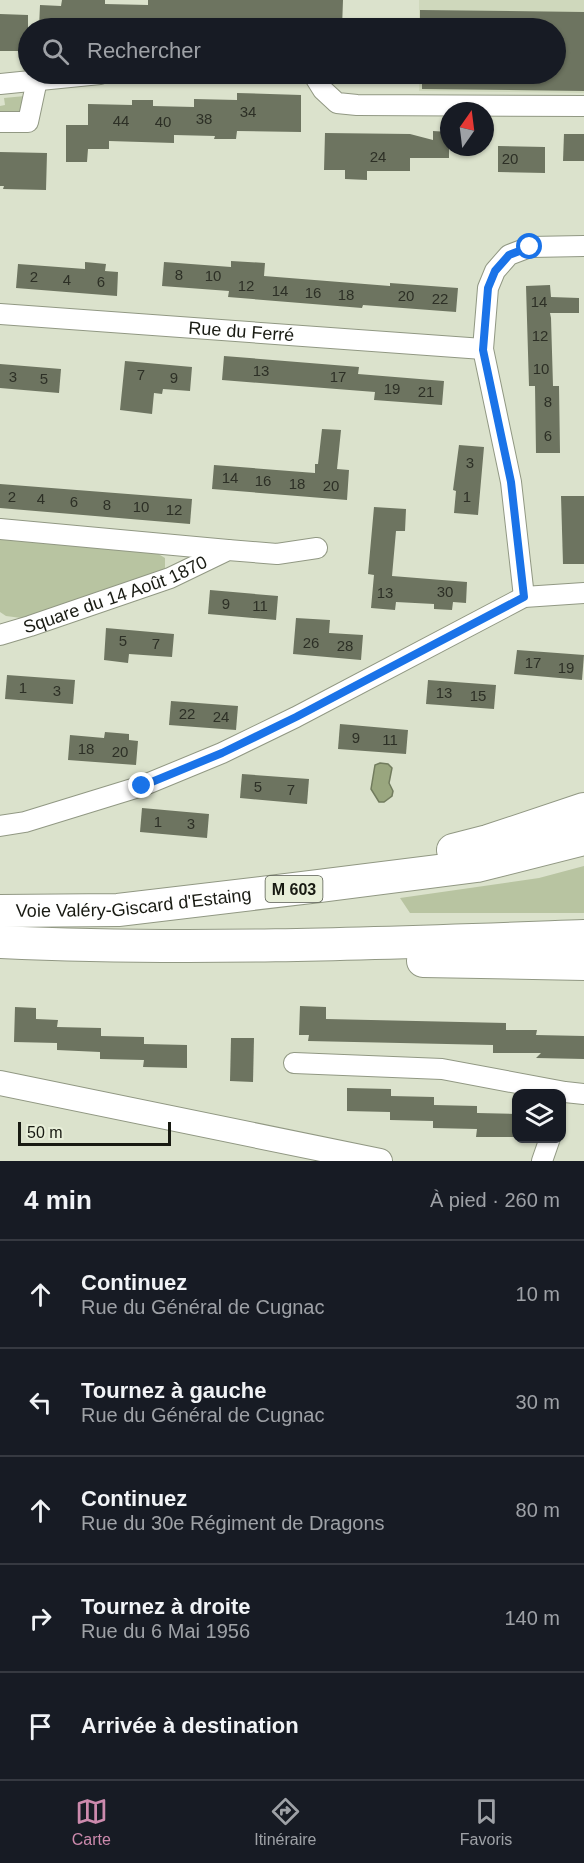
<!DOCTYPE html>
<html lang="fr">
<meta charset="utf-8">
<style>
:root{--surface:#171b24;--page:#20242c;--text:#f1f3f6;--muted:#9ea1a6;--line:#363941;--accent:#cc8aad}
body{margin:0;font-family:Arial,sans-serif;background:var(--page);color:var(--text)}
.controls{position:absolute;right:18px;bottom:18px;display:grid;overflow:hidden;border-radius:12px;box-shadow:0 2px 4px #0004}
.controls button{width:54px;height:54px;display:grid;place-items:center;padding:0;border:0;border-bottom:2px solid var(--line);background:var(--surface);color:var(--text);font:30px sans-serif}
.compass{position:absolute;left:440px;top:102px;width:54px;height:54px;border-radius:50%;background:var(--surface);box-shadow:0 2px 4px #0004;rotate:14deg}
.scale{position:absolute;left:18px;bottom:15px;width:153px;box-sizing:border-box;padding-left:6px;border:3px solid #181a12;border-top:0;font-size:16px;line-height:21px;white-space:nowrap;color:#181a12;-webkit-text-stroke:4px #e8efd9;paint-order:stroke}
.stop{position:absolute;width:18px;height:18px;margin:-14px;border:4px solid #1a73e8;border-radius:50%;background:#fff}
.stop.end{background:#1a73e8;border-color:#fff;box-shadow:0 2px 6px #0008}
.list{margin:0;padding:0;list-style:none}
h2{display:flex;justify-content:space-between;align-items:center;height:78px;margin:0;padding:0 24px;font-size:26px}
h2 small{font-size:20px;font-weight:400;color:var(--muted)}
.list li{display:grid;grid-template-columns:39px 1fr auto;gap:18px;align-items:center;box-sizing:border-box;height:108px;padding:0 24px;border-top:2px solid var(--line)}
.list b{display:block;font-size:22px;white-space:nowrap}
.list p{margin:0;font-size:20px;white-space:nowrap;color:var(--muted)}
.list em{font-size:20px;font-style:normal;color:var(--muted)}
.icon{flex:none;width:33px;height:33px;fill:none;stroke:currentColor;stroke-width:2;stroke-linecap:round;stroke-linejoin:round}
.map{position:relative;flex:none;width:584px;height:1161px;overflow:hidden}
.search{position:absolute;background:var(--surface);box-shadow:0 2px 4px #0004;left:18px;right:18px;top:18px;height:66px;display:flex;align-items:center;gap:15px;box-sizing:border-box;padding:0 21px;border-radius:33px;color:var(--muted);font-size:22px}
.sheet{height:618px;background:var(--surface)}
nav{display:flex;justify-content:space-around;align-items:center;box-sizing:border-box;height:84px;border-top:2px solid var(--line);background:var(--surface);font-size:16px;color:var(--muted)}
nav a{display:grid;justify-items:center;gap:3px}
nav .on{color:var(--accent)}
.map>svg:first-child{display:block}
.built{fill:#cfd8bc}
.green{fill:#b8c4a1}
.water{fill:#99a67e;stroke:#727c5e;stroke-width:1.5}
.building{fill:#6d7460}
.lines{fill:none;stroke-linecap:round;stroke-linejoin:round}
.minor-casing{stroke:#919883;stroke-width:22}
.tertiary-casing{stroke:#919883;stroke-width:26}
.trunk-casing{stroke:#919883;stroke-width:34}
.minor{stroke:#fff;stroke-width:20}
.tertiary{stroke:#fff;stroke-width:24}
.trunk{stroke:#fff;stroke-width:32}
.route{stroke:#1a73e8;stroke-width:8}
.labels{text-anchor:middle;stroke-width:6;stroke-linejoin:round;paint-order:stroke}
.number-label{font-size:15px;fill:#2d3026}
.shield{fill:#e8efd9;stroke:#565a4e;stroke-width:1.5}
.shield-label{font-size:16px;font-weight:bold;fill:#181a12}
.street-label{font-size:18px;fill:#181a12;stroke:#e8efd9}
</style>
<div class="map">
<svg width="584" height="1161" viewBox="0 0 584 1161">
<rect width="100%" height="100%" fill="#dbe2cc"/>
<polygon class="built" points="419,0 584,0 584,93 419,91 419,74 556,74 556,28 419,28"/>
<g class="green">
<polygon points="25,96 22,113 0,114 0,106 5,105 4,98"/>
<polygon points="0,539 155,552 165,558 165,569 159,576 29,619 6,616 0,612"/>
<polygon points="584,866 584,913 410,913 400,898 539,878"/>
</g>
<polygon class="water" points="380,763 388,764 392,768 389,783 393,791 392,796 384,802 379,802 371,789 375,765"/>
<g class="building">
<polygon points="62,0 105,0 105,4 148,5 148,0 343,0 342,28 39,28 40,5 61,6"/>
<polygon points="420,10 584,12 584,91 422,89 422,74 555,74 555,28 420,28"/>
<polygon points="0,14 28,15 28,51 0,51"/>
<polygon points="237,93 301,95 301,132 237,131 236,139 214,139 215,136 174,135 174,143 109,141 109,149 88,149 87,162 66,162 66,125 88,125 88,104 132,105 132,100 153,100 153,106 194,107 194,99 237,100"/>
<polygon points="433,131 449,132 449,158 410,158 410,171 367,171 367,180 345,179 345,170 324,170 325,133 410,134 433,140"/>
<polygon points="564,134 584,134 584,161 563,161"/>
<polygon points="498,146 545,147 545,173 498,172"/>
<polygon points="0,152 47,153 46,190 3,189 4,186 0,186"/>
<polygon points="231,261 265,263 264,276 390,286 390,283 458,288 456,312 363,305 362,308 228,297 229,291 162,286 164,262 231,267"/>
<polygon points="85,262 106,264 105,271 118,272 117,296 16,288 18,264 85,269"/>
<polygon points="550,285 551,297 579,298 579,313 550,313 551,318 553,386 559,386 560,453 536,453 535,386 529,386 526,286"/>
<polygon points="224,356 359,367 358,374 444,381 442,405 374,400 375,392 222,380"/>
<polygon points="125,361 192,367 190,391 163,389 162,394 154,393 152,414 120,410"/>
<polygon points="0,364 61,369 59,393 0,388"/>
<polygon points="322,429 341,430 337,469 349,470 347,500 212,489 214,465 315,473 315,464 318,464"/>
<polygon points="459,445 484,447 478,515 454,513 456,491 453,490"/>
<polygon points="0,484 192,499 190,524 0,508"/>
<polygon points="561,496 584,496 584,564 563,564"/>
<polygon points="374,507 406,509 405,531 396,531 392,576 467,582 466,603 453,602 452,610 434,609 434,604 396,602 395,610 371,608 374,575 368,574"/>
<polygon points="210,590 278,596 276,620 208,614"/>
<polygon points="296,618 330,620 329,633 363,635 361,660 293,654"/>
<polygon points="106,628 174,634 172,657 129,654 128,663 104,660"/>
<polygon points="517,650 584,655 582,680 514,674"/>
<polygon points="7,675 75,680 73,704 5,699"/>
<polygon points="428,680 496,685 494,709 426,704"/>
<polygon points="171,701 238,706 236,730 169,725"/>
<polygon points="340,724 408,730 406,754 338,749"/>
<polygon points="105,732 129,734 129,740 138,741 136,765 68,760 70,735 104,738"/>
<polygon points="242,774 309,779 307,804 240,798"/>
<polygon points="142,808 209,814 207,838 140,832"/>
<polygon points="300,1006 326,1007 326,1019 506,1023 506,1030 537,1030 536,1035 584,1036 584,1059 536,1058 541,1053 493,1053 493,1045 308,1041 309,1035 299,1035"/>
<polygon points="15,1007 36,1008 36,1019 58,1020 57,1027 101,1028 101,1036 144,1037 144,1044 187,1045 187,1068 143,1067 144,1060 100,1059 100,1052 57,1050 57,1043 14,1042"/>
<polygon points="231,1038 254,1038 253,1082 230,1081"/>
<polygon points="347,1088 391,1089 391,1096 434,1097 434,1105 477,1106 477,1113 516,1114 516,1137 476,1137 477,1129 433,1128 433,1121 390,1120 390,1112 347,1111"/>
</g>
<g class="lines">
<g class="minor-casing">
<g id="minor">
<polyline points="313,74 323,90 337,103 357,105 584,106"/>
<polyline points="0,84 100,74"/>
<polyline points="0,122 28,122 37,80"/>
<path id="s1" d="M0,314L483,349"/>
<polyline points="0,529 228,550"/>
<polyline points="524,597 511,482 483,349 488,288 495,271 509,255 530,247 584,246"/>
<path id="s2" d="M0,635L30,626L170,578L228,550L277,554L317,548"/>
<polyline points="0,826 25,822 142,786 222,753 296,717 524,597 584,593"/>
<polyline points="294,1063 442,1069 565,1092 584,1094"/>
<polyline points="542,1161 550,1138"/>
</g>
</g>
<g class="tertiary-casing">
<polyline id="tertiary" points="0,1083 380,1161"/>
</g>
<g class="trunk-casing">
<g id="trunk">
<polyline points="453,850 488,841 584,809"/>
<path id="s3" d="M0,911L118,910L319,886L477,866L584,839"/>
<path d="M0,942C195,951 389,943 584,936"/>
<polyline points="423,961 584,964"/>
</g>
</g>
<use href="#minor" class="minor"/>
<use href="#tertiary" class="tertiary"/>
<use href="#trunk" class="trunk"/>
</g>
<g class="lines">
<polyline class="route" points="142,786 222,753 296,717 524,597 511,482 483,350 488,288 495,271 509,255 530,247"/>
</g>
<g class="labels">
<g class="number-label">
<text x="248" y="117">34</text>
<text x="204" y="124">38</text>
<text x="121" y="126">44</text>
<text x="163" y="127">40</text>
<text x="378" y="162">24</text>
<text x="510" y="164">20</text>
<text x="179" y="280">8</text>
<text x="213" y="281">10</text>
<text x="34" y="282">2</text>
<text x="67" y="285">4</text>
<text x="101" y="287">6</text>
<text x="246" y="291">12</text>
<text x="280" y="296">14</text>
<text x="313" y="298">16</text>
<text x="346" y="300">18</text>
<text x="406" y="301">20</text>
<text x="440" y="304">22</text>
<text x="539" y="307">14</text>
<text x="540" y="341">12</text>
<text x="541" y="374">10</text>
<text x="261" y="376">13</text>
<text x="141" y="380">7</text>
<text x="13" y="382">3</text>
<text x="338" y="382">17</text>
<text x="174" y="383">9</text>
<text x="44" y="384">5</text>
<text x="392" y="394">19</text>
<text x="426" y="397">21</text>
<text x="548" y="407">8</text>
<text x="548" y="441">6</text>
<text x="470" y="468">3</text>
<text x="230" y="483">14</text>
<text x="263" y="486">16</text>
<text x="297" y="489">18</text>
<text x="331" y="491">20</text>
<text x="12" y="502">2</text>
<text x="467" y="502">1</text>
<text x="41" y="504">4</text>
<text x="74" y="507">6</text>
<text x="107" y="510">8</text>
<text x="141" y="512">10</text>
<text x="174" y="515">12</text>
<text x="445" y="597">30</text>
<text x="385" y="598">13</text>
<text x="226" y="609">9</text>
<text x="260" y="611">11</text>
<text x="123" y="646">5</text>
<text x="311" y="648">26</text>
<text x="156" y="649">7</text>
<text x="345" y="651">28</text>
<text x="533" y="668">17</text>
<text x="566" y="673">19</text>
<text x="23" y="693">1</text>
<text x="57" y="696">3</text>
<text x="444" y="698">13</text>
<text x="478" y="701">15</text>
<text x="187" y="719">22</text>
<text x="221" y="722">24</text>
<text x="356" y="743">9</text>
<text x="390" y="745">11</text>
<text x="86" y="754">18</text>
<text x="120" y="757">20</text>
<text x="258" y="792">5</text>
<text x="291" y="795">7</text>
<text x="158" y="827">1</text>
<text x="191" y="829">3</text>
</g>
<rect class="shield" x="265.5" y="876" width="57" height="26" rx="4.5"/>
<g class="shield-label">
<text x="294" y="895">M 603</text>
</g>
<g class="street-label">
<text dy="6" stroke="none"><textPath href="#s1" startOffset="242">Rue du Ferré</textPath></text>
<text dy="6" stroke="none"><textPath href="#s2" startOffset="122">Square du 14 Août 1870</textPath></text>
<text dy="6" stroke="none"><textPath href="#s3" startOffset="134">Voie Valéry-Giscard d'Estaing</textPath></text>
</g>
</g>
</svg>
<div class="controls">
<button><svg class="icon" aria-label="layers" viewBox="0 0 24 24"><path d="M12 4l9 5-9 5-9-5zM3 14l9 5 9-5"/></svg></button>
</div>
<svg class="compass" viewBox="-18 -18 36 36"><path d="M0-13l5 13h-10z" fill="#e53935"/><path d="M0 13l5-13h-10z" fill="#9ea1a6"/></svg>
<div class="scale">50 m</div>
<div class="stop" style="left:530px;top:247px"></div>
<div class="stop end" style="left:142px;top:786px"></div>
<div class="search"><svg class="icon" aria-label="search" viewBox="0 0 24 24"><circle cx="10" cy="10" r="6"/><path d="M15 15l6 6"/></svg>Rechercher</div>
</div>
<section class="sheet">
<h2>4 min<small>À pied · 260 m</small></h2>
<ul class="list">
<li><svg class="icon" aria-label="ahead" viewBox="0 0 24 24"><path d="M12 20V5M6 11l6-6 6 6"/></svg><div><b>Continuez</b><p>Rue du Général de Cugnac</p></div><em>10 m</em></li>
<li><svg class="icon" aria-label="left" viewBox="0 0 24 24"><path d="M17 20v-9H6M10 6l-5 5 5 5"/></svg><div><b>Tournez à gauche</b><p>Rue du Général de Cugnac</p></div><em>30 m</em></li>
<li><svg class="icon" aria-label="ahead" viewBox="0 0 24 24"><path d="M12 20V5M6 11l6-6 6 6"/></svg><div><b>Continuez</b><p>Rue du 30e Régiment de Dragons</p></div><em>80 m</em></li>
<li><svg class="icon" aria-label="right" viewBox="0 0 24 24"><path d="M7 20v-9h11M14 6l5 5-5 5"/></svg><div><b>Tournez à droite</b><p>Rue du 6 Mai 1956</p></div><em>140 m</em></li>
<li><svg class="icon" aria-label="arrive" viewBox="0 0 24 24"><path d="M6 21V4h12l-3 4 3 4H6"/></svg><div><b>Arrivée à destination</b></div></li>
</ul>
</section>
<nav>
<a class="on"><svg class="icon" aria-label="map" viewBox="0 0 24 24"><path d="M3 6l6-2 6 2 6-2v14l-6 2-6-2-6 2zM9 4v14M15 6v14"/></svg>Carte</a>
<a><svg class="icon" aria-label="directions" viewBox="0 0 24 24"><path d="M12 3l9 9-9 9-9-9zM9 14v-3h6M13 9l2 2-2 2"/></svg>Itinéraire</a>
<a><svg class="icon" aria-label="saved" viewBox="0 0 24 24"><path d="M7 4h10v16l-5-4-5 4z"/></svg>Favoris</a>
</nav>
